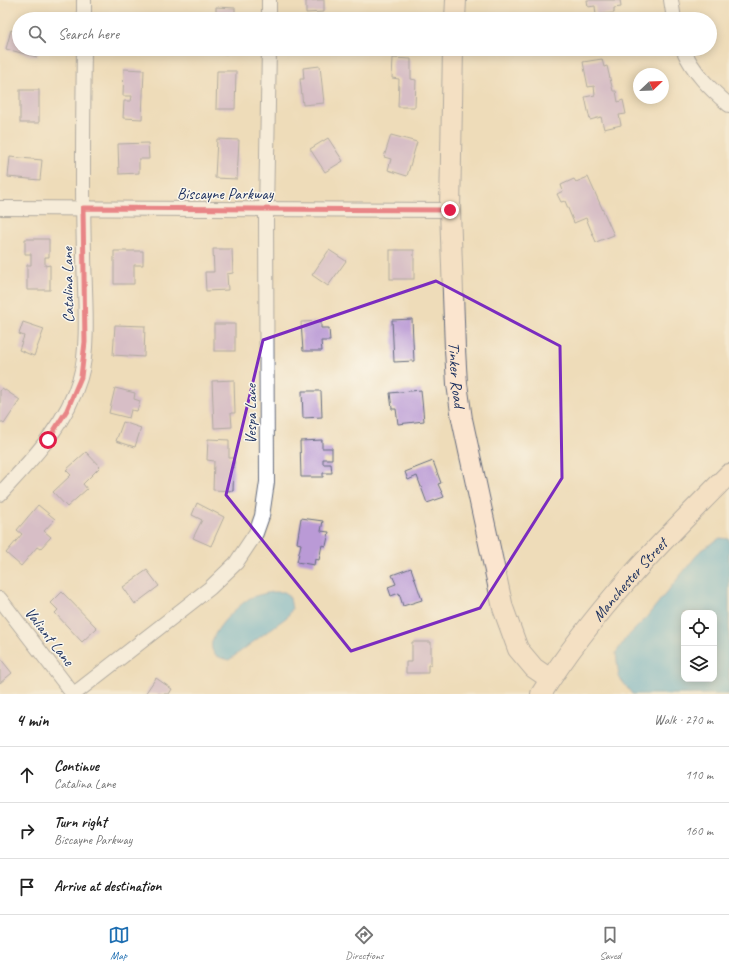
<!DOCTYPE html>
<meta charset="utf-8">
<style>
:root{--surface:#fff;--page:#f2f2f2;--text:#222;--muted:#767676;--line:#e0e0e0;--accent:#1f6fb2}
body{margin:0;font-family:Caveat,sans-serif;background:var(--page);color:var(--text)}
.controls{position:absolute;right:12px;bottom:12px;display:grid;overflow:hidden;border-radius:8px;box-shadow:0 2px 10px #0003}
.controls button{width:36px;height:36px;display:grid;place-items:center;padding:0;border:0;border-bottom:1px solid var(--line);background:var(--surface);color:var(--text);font:20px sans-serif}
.compass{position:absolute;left:633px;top:68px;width:36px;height:36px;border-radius:50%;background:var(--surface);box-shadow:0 2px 10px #0003;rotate:67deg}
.stop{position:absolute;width:12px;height:12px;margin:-9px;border:3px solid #e11d48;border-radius:50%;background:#fff}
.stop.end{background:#e11d48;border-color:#fff;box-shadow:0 1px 4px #0008}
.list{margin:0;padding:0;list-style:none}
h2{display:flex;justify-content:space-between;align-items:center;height:52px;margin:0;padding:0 16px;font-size:17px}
h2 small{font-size:13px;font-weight:400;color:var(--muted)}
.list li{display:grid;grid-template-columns:26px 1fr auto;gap:12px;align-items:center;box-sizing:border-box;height:56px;padding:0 16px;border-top:1px solid var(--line)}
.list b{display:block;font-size:15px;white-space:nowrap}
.list p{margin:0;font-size:13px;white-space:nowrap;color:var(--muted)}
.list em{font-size:13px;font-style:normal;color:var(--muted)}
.icon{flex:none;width:22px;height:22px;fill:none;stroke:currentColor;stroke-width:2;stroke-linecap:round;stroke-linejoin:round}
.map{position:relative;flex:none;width:729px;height:694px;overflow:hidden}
.search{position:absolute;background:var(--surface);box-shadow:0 2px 10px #0003;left:12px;right:12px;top:12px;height:44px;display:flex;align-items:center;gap:10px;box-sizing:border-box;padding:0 14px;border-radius:22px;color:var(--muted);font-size:15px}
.sheet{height:220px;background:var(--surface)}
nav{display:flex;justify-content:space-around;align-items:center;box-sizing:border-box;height:56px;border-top:1px solid var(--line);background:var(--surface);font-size:11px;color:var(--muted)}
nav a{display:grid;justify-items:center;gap:2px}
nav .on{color:var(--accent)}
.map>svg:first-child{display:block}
.water{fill:#60b8dd;stroke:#3e749e;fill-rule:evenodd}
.building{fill:#ba9ad6}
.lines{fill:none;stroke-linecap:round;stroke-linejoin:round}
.street-casing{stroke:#656c7e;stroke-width:16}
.secondary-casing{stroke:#656c7e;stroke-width:22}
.street{stroke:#fff;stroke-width:14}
.secondary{stroke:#fbe5cf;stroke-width:20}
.route{stroke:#e11d48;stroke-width:5}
.marked{fill:none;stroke:#7b2cbf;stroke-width:3;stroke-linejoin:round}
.labels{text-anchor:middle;stroke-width:3;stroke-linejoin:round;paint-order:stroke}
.street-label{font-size:16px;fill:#1b2f5e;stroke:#fbf7ec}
</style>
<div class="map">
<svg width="729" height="694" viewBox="0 0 729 694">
<rect width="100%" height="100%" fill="#fbf7ec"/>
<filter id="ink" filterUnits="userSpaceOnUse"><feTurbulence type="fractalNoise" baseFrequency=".025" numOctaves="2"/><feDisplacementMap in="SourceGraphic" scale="8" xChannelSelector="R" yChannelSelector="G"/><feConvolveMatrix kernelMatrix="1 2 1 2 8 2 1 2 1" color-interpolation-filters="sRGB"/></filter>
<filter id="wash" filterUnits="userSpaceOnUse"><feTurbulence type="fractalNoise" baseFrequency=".012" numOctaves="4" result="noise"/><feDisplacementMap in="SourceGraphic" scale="16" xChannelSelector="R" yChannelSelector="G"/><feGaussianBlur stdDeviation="0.9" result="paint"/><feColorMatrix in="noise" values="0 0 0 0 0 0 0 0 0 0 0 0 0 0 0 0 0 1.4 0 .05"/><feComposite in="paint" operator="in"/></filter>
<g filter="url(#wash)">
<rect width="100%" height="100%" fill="#eedcb9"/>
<g class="water">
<path d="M720,538L729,539V694H632L619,677L616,653L625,639L645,619L701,550ZM684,613H714V679H684Z"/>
<path d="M271,592H285L290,598L292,609L287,617L229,660C186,653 234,608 250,598C256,595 264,594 271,592Z"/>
</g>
<g id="blocks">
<g class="building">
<polygon points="319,0 324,0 324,12 306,13 306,1"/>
<polygon points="587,0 620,0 621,7 614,8 614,13 596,15 595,6 588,7"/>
<polygon points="216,7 235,8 235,19 216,19"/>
<rect x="399" y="13" width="19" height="6"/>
<polygon points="11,30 19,32 19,49 39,49 37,57 6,49"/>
<rect x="158" y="49" width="13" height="4"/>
<polygon points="209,49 227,49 227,54 209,53"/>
<rect x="394" y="49" width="19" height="2"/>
<polygon points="393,58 411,59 411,79 416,80 415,107 398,107 399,79 392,78"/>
<polygon points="602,59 604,67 607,66 613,91 616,91 618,102 623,100 626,114 619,115 621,125 604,129 601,117 590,120 585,97 595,95 594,86 588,87 583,62"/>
<polygon points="320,66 324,103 303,105 300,79 304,79 303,68"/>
<polygon points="124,69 144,70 142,119 123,118 124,101 131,101 132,96 123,96"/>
<polygon points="217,71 236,71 235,109 216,109"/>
<rect x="20" y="90" width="19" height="33"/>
<polygon points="391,135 417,142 407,176 388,170 391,159 384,157"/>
<polygon points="328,138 343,161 325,172 310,149"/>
<polygon points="217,139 239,140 237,179 215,178"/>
<polygon points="148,143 149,159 139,159 139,173 119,174 118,144"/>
<polygon points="10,157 42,160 40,180 8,177"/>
<polygon points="588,177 614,235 596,242 586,218 574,223 565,201 561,202 557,194 563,191 561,185 574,179 576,182"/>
<polygon points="25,239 49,239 49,257 45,257 45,266 50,265 50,290 27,290 27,265 31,265 31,254 25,254"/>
<polygon points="213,249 232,249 233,273 227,274 228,290 206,291 205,272 214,272"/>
<polygon points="329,250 346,261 328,286 312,275"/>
<rect x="390" y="250" width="24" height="29"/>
<polygon points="114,251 143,251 143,265 134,265 134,284 114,284"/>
<polygon points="412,319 414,361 394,362 392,320"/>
<polygon points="321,321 321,328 329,328 330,341 321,341 322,351 303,351 301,322"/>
<polygon points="23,322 44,329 34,356 19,350 24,336 19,334"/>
<rect x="214" y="324" width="21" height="27"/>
<polygon points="115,325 145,326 144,357 113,355"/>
<polygon points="234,380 235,413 231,413 232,427 214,428 212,381"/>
<polygon points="2,388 20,400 4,424 0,421 0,391"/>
<polygon points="115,388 135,393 134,399 140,401 137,411 131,410 129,418 109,413"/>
<polygon points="421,390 424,421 398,424 396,409 392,409 390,393"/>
<polygon points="302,391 321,391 322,417 303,418"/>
<polygon points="123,422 141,428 135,447 116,441"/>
<polygon points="208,439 229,440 229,458 234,458 233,491 213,490 214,461 207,460"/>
<polygon points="322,440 322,448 332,448 332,459 323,459 323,464 331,464 332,473 323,473 323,477 301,477 300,441"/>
<polygon points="86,452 100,467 83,484 87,489 67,507 53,492 71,475 66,470"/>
<polygon points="433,461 441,483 438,484 444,497 427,503 417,476 408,480 405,472"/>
<polygon points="197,503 224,517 211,546 193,538 202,520 192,515"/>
<polygon points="38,505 55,519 44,531 51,537 40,549 37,547 21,566 6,553 22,534 17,530"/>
<polygon points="301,518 323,521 321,531 329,532 326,546 322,545 319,560 315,559 314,565 297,562 301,544 297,543"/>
<polygon points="411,568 422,600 403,606 399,593 391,596 388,587 396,584 392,575"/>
<polygon points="147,570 159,586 135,604 123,587"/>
<polygon points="62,592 97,628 82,642 55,613 58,610 51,603"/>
<polygon points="412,642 431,642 431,665 428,665 428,673 406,673 406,662 412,662"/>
<polygon points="0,658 12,673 0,683"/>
<polygon points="156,678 172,689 169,694 145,694"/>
</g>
</g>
</g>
<g filter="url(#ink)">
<use href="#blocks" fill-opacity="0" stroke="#656c7e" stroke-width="1"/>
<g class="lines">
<g class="street-casing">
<g id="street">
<polyline points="671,0 674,19"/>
<polyline points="84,19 84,0"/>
<polyline points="269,19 269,0"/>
<path d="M683,49C693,72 710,89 729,105"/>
<polyline points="0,208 450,210"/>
<path d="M0,494C32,459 66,425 80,378C90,346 84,287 84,252C82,184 83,117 84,49"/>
<polyline points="0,599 73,694"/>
<polyline points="74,694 210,588 236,563 256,533 262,516 267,482 266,210 269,49"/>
</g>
</g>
<g class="secondary-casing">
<g id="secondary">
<polyline points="455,19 456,0"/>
<path id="s1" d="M453,49L450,210L455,349L457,384L462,419L503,608L518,649L534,668L550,679"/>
<path id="s2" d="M541,694C594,610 659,544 729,474"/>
</g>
</g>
<use href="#street" class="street"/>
<use href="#secondary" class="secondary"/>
</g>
</g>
<g class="lines" filter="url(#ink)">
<polyline class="route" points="48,440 67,410 81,377 85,342 83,208 450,210"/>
</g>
<path d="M0 0H729V694H0ZM436,281L560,346L562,478L480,608L351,651L226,495L263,340Z" fill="#eedcb9" fill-opacity=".55" fill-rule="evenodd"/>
<path class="marked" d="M436,281L560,346L562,478L480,608L351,651L226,495L263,340Z"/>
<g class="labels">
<g class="street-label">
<text x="225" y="199">Biscayne Parkway</text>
<text transform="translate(67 285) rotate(-91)" y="6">Catalina Lane</text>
<text dy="6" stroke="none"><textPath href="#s1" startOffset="326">Tinker Road</textPath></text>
<text transform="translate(250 414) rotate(-90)" y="6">Vespa Lane</text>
<text dy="6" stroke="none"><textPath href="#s2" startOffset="145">Manchester Street</textPath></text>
<text transform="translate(50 636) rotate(52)" y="6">Valiant Lane</text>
</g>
</g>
</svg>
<div class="controls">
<button><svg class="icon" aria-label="locate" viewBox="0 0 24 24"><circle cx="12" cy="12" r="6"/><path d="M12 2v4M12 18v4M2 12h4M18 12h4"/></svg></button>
<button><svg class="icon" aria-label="layers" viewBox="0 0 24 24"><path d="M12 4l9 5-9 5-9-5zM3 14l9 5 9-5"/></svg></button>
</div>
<svg class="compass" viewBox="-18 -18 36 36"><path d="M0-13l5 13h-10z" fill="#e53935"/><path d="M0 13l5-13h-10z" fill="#767676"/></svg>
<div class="stop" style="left:48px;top:440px"></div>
<div class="stop end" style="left:450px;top:210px"></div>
<div class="search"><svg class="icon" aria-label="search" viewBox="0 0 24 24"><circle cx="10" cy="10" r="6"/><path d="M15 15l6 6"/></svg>Search here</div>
</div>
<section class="sheet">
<h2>4 min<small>Walk · 270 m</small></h2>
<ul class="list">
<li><svg class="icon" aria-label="ahead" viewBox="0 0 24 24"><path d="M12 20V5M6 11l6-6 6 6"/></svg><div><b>Continue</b><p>Catalina Lane</p></div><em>110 m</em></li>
<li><svg class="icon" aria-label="right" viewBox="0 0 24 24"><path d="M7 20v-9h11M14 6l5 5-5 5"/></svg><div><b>Turn right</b><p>Biscayne Parkway</p></div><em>160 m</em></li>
<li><svg class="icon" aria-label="arrive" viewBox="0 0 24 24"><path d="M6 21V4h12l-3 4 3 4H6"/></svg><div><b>Arrive at destination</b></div></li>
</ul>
</section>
<nav>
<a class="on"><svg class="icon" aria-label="map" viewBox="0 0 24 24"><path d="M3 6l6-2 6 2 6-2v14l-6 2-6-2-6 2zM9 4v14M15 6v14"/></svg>Map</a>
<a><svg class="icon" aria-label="directions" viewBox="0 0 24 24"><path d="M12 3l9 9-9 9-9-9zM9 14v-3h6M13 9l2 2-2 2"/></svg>Directions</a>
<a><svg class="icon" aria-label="saved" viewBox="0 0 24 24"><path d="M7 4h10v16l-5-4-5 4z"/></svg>Saved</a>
</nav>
